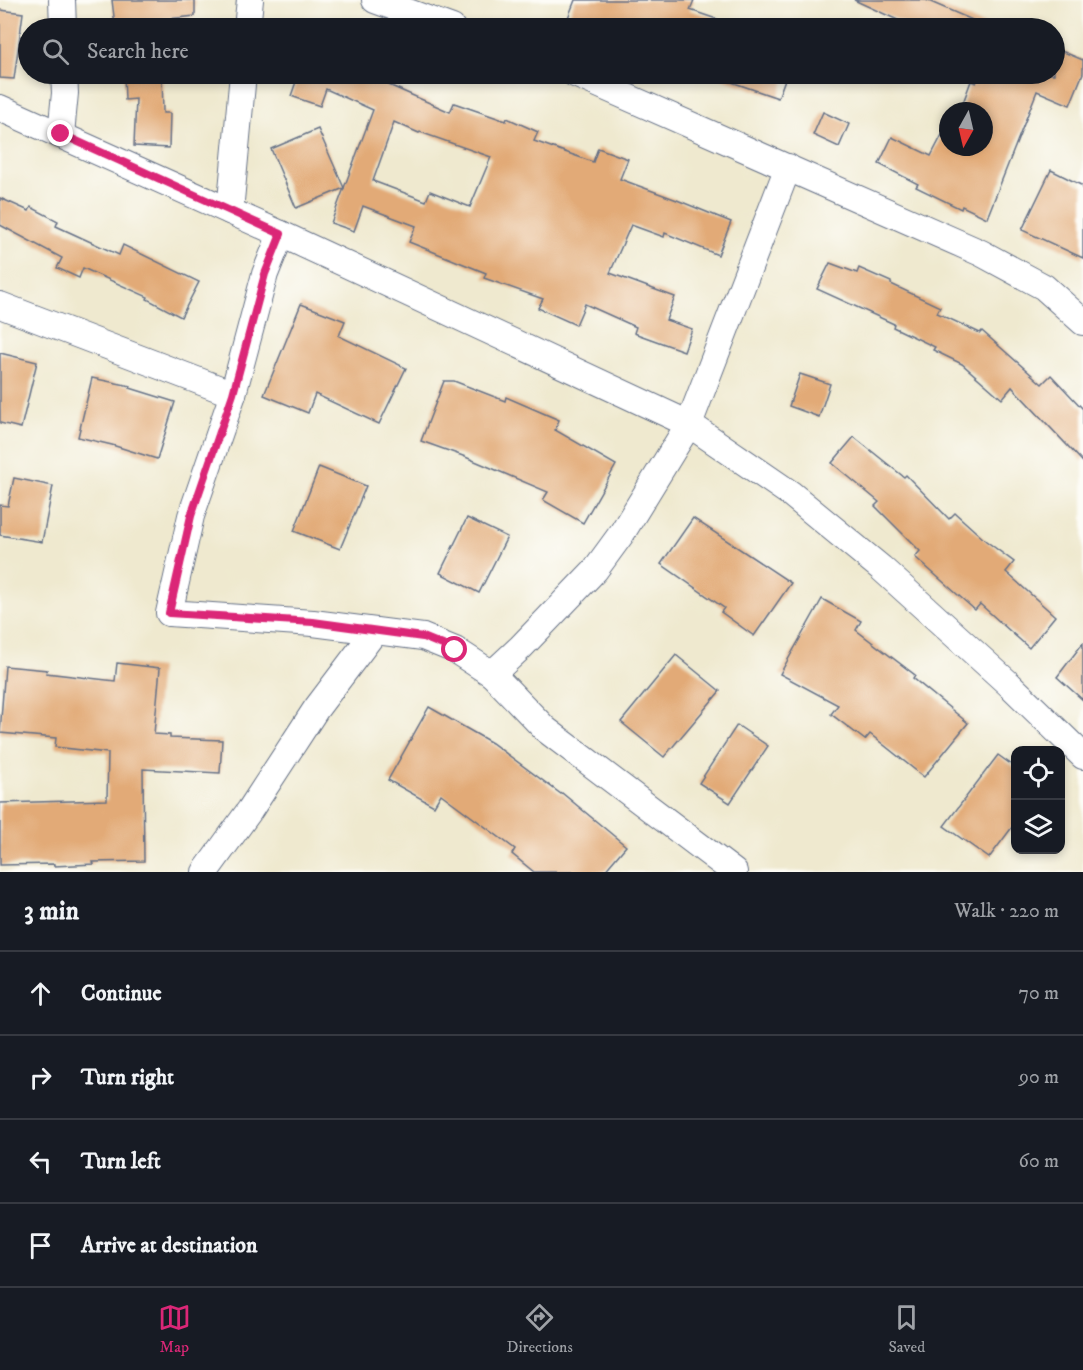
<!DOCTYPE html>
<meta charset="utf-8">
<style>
:root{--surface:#171b24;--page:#20242c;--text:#f1f3f6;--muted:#9ea1a6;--line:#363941;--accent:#db2777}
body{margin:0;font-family:"IM FELL DW Pica",serif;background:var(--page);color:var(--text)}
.controls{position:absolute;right:18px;bottom:18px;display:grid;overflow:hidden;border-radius:12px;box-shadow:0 3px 9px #0003}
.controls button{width:54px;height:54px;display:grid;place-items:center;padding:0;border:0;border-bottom:2px solid var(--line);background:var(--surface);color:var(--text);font:30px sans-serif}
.compass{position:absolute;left:939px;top:102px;width:54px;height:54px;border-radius:50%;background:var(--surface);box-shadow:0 3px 9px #0003;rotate:188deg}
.stop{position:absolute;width:18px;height:18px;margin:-14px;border:4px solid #db2777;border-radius:50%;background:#fff}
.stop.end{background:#db2777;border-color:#fff;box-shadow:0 2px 6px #0008}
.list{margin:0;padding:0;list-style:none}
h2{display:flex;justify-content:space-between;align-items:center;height:78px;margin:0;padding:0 24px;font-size:26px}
h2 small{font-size:20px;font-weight:400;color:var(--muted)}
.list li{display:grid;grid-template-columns:39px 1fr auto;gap:18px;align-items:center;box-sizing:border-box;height:84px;padding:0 24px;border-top:2px solid var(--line)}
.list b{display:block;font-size:22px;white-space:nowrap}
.list em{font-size:20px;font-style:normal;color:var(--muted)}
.icon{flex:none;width:33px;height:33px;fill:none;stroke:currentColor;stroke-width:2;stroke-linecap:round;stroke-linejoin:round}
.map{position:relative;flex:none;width:1083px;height:872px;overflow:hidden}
.search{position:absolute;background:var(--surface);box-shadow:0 3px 9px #0003;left:18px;right:18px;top:18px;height:66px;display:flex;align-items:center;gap:15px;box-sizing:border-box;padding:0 21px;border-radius:33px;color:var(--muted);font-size:22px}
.sheet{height:414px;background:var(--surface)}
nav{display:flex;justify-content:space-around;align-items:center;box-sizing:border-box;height:84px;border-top:2px solid var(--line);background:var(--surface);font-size:16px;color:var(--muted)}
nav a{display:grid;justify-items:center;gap:3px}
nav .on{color:var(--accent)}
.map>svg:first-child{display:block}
.building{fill:#e2aa77;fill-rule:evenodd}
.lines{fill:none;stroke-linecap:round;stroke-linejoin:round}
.minor-casing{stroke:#657086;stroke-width:28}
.minor{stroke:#fff;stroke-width:26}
.route{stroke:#db2777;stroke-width:8}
</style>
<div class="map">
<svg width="1083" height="872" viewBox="0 0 1083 872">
<rect width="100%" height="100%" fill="#fdfcf7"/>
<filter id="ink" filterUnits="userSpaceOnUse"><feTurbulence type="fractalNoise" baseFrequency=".0167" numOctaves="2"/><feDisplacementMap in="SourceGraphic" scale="12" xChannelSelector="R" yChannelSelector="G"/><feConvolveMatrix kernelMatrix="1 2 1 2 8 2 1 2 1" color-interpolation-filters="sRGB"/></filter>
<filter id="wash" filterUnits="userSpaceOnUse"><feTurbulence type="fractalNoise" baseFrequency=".008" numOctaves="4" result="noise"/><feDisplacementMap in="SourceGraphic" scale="24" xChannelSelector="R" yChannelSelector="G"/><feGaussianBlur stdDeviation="1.35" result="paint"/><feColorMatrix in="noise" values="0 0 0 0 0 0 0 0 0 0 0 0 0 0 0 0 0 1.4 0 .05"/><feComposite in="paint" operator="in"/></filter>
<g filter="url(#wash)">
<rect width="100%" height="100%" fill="#efe9cf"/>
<g id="blocks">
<g class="building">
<polygon points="112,0 195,0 195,16 115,25"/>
<polygon points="575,0 694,0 690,10 734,25 733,28 579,28 566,23"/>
<polygon points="854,0 926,0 991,28 915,28"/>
<polygon points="0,10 23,13 14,79 0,78"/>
<polygon points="1059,50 1083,60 1083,73 1070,105 1037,91 987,218 962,206 961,209 916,187 918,184 879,164 892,137 931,156 942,135 948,137 948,147 984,147 984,111 960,111 971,81 976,83 980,74 1054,74 1054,60"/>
<polygon points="124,74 162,74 163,113 170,113 169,148 134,146 136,99 125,100"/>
<path d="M292,74H394L389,85L450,112L454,103L506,121L507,118L538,132L534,141L593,162L598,148L628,159L620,179L677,200L731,222L718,255L665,233L664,237L631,225L610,273L675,297L666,320L692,329L684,351L634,333L636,327L585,304L576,325L538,308L543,299L484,278L486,273L409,242L416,226L363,206L354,231L331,223L373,110L326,89L320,106L291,96L298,76ZM394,122L419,133L420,132L491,157L470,207L430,191L426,201L373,181Z"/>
<polygon points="718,74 787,74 778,98 717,77"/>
<polygon points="823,112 849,124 839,147 813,135"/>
<polygon points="318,129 344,188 296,208 271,149"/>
<polygon points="1051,170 1083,186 1083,258 1022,230"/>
<polygon points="0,198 29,211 31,207 58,221 56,226 119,255 123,245 199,282 181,317 147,299 148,297 83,268 79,278 57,268 62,258 0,225"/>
<polygon points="830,263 857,273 859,268 891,282 891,284 940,307 937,313 980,333 982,331 1042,384 1051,375 1083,409 1083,462 1012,387 1002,399 962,364 933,350 935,347 893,327 894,324 817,289"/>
<polygon points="301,304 345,321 339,336 406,368 379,424 315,394 308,413 264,395"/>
<polygon points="0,353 37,362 21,428 0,423"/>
<polygon points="800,374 830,384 819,417 789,406"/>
<polygon points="92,378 131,386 130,388 175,402 157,459 112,445 78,437"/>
<polygon points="444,381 454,381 505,401 506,397 559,420 555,430 616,465 583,523 543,500 548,492 463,456 421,441"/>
<polygon points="854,437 904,477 906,475 949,519 955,513 986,541 1014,562 1006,572 1055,616 1029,648 980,604 975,610 915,557 920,551 875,506 879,502 832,463"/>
<polygon points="319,467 366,486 340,549 294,531"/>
<polygon points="14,478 53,486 42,542 0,535 0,505 8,506"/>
<polygon points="467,518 507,537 479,593 440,573"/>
<polygon points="693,518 791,583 754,636 721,612 724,608 661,564"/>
<polygon points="822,599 861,621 856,630 915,675 913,678 968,723 924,777 870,734 865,740 831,714 838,705 780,674"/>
<polygon points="1083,643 1083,700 1057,677"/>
<polygon points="676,655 720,691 664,757 621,722"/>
<polygon points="117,663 160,668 154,734 170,735 170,738 222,740 220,773 143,769 144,861 93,862 94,864 54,866 54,864 0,865 0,803 107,800 108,753 55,747 56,738 0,733 5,666 47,670 46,673 115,681"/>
<polygon points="429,707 492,743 561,794 562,793 626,846 604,872 534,872 512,854 515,849 441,794 434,806 388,780"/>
<polygon points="737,725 768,746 730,803 699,783"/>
<polygon points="998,755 1016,768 1016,822 989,858 944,826"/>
</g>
</g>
</g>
<g filter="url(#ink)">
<use href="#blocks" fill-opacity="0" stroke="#657086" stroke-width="1.5"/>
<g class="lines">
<g class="minor-casing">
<g id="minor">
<polyline points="62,0 63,28"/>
<polyline points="375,0 452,28"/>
<polyline points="247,28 250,0"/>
<polyline points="575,74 981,253 1044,287 1083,322"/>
<polyline points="0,108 281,234 689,424 791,494 881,568 1010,685 1083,756"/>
<polyline points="61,134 65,93 64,74"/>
<polyline points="230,211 243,74"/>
<polyline points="281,234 265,274 233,394 191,516 169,613 313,623 423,637 455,650 492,674 521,647 595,570 622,533 689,424 788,167"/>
<polyline points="0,305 233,394"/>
<polyline points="492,674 545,729 734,872"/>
<polyline points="205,872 250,810 316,709 375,631"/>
</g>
</g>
<use href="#minor" class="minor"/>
</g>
</g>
<g class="lines" filter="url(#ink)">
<polyline class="route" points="61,134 281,234 265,274 233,394 191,516 169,613 313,622 423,637 455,650"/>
</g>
</svg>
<div class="controls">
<button><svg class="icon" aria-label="locate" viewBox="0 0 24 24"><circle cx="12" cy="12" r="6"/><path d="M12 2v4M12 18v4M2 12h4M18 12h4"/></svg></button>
<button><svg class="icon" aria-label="layers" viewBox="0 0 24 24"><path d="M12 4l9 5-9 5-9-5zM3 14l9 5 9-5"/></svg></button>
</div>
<svg class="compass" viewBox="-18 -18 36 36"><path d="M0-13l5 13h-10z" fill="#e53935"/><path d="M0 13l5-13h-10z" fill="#9ea1a6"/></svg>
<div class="stop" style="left:455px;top:650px"></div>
<div class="stop end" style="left:61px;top:134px"></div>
<div class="search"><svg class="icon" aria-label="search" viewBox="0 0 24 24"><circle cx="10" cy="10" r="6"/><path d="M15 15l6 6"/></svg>Search here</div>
</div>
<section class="sheet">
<h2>3 min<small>Walk · 220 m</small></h2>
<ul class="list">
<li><svg class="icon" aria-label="ahead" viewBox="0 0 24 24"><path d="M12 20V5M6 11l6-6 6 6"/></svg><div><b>Continue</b></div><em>70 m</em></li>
<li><svg class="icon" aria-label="right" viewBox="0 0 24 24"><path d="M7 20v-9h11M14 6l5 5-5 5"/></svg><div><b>Turn right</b></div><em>90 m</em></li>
<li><svg class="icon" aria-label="left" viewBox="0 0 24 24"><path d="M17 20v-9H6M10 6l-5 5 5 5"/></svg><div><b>Turn left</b></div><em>60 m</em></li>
<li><svg class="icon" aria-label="arrive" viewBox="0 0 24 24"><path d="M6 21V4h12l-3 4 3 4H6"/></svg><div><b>Arrive at destination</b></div></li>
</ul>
</section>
<nav>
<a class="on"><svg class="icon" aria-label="map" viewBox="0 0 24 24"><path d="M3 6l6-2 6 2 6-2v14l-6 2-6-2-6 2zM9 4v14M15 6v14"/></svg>Map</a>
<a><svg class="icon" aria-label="directions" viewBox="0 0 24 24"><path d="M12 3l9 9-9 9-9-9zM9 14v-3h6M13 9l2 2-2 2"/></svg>Directions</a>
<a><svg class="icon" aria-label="saved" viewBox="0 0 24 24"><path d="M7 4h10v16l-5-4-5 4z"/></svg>Saved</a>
</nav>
